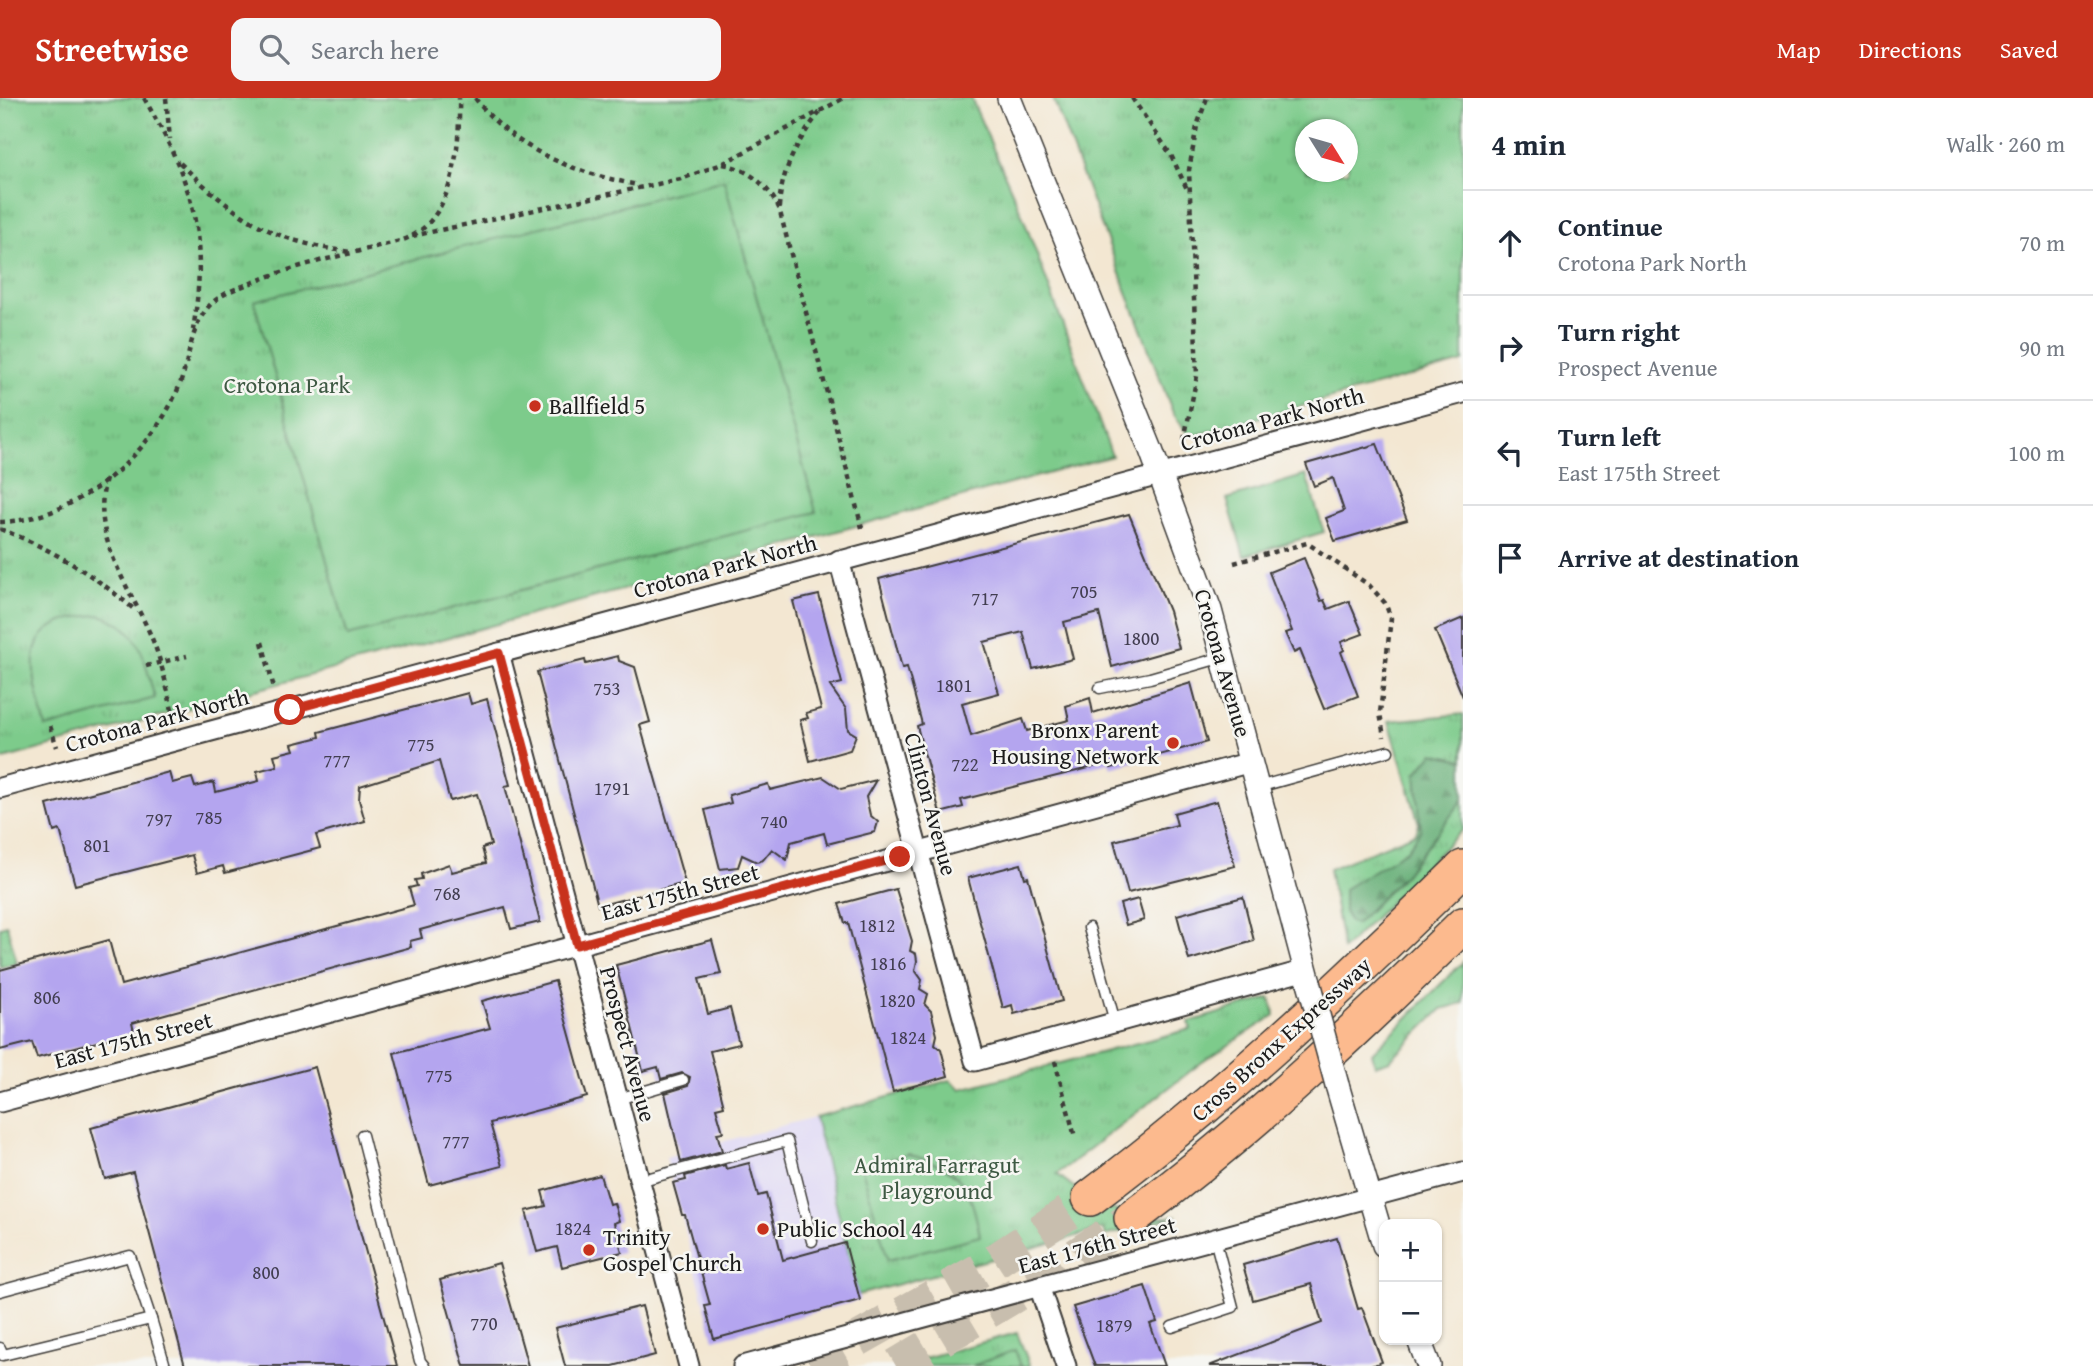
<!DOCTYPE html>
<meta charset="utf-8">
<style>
:root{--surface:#fff;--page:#f6f6f7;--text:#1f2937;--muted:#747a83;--line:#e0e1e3;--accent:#c8321e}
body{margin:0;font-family:"Gentium Book Plus",serif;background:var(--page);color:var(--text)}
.controls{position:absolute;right:21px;bottom:21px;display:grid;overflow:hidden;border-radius:14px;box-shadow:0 2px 5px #0004}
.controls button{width:63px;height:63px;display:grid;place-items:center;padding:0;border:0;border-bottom:2px solid var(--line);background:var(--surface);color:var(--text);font:35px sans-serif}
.compass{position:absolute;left:1295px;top:21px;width:63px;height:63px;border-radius:50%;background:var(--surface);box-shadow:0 2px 5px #0004;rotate:127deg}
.stop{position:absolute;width:21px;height:21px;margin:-16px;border:5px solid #c8321e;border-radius:50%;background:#fff}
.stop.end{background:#c8321e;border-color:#fff;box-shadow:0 2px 7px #0008}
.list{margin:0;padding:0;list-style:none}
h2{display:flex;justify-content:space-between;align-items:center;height:91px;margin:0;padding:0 28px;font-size:30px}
h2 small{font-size:23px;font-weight:400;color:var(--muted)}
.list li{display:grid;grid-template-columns:46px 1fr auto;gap:21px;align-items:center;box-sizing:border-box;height:105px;padding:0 28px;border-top:2px solid var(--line)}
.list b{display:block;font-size:26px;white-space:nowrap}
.list p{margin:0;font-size:23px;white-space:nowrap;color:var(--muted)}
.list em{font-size:23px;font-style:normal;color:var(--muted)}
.icon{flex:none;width:38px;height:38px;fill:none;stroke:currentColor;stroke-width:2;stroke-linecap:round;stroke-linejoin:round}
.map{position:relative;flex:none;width:1463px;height:1268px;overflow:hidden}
header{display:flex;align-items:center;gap:42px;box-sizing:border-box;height:98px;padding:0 35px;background:var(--accent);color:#fff}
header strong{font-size:33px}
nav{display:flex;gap:38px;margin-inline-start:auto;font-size:24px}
.search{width:490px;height:63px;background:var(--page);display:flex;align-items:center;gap:18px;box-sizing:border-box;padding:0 24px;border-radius:14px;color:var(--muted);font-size:26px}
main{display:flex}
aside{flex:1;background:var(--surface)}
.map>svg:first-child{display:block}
.built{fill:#ddd5f6}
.grass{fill:url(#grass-tufts);stroke:#4c7454;stroke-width:2;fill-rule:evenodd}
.forest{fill:url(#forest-firs);stroke:#41664a;stroke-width:2}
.pitch{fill:#7dcb8b;stroke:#4c7454;stroke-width:2}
.building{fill:#b4a5ef}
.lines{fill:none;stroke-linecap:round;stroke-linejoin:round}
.motorway-tunnel{stroke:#c8beae;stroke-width:35;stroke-dasharray:35 18;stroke-linecap:butt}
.service-casing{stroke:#3c3a37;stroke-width:13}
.minor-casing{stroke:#3c3a37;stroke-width:23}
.tertiary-casing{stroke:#3c3a37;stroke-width:26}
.motorway-casing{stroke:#3c3a37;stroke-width:38}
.path{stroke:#3c3a37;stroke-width:4.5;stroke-dasharray:5 5;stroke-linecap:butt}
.service{stroke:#fff;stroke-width:10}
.minor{stroke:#fff;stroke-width:19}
.tertiary{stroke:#fff;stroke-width:23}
.motorway{stroke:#fcba8e;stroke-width:35}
.tertiary-bridge-casing{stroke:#3c3a37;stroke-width:26;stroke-linecap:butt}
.tertiary-bridge{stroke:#fff;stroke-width:23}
.route{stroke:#c8321e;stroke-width:9}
.poi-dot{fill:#c8321e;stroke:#f6f6f2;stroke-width:2.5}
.labels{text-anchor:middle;stroke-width:5;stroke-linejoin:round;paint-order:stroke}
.number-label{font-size:19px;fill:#423e51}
.park-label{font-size:23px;fill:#3e5943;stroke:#f6f6f2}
.poi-label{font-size:23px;fill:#1c1c1c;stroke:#f6f6f2;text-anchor:start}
.street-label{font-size:23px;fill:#1c1c1c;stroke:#f6f6f2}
</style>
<header>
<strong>Streetwise</strong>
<div class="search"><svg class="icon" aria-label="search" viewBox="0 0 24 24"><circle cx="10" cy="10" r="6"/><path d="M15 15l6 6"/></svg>Search here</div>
<nav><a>Map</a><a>Directions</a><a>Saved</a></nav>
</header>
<main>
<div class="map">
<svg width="1463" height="1268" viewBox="0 0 1463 1268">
<defs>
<pattern id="grass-tufts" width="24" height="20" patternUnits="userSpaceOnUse" patternTransform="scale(1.75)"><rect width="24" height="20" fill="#7dcb8b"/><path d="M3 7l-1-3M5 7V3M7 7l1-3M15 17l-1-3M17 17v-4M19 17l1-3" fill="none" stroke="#6bae77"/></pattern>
<pattern id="forest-firs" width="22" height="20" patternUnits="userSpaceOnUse" patternTransform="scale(1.75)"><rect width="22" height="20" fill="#66af77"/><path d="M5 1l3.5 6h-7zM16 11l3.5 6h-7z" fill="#538e61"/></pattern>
</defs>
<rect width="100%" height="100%" fill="#f6f6f2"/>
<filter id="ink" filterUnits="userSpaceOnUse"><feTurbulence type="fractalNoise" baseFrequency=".0143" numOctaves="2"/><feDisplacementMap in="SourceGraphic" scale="14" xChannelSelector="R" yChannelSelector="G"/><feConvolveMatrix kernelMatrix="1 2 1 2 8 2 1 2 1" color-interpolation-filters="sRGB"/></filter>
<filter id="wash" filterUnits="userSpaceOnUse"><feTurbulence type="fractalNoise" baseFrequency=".00686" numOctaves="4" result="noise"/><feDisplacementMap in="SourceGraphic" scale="28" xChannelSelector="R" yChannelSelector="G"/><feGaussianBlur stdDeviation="1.57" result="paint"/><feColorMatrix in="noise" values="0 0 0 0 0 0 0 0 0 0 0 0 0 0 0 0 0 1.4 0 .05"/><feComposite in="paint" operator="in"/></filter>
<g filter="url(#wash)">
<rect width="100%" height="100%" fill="#f3e7d2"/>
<polygon class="built" points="815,1019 860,1202 714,1241 666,1059"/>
<g class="grass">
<polygon points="0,0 971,0 1021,114 1112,358 0,662"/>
<path d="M1053,0H1463V264L1196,337L1187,335L1173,315ZM1306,32H1348V74H1306Z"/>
<polygon points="1463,616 1463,731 1343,852 1329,771 1416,735 1419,726 1389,623"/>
<polygon points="7,827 17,865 0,869 0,829"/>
<polygon points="1463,864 1463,905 1442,911 1390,962 1375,967 1372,955"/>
<path d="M1270,900L1275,917L1201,965L1057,1076C1096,1108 1125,1124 1177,1118L1105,1138L1103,1131L858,1197L815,1019L950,982L961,991L1191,931L1189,924Z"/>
<polygon points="1017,1235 1030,1268 895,1268"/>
</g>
<polygon class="forest" points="1433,655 1463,662 1463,702 1404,777 1356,826 1350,824 1344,814 1344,791 1407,752 1421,732 1416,676"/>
<g class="pitch">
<polygon points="724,82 816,414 348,538 254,203"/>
<polygon points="1306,377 1324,434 1244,458 1227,401"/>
<path d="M100,517C143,530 143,561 155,600L46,630C30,568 15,522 100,517Z"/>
<path d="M908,1056C961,1071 970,1085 980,1138L888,1162L862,1071Z"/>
<polygon points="1015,1252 1021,1268 972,1268"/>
</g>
<g id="blocks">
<g class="building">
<polygon points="1377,346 1407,422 1335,443 1326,420 1344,413 1333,380 1314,388 1306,366"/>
<polygon points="1129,416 1169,513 1179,550 1112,569 1099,515 1064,524 1073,561 1033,571 1023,534 984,544 999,595 962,605 971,638 1023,621 1027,633 1069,622 1066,608 1090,600 1093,615 1191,585 1207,644 1111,670 1109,665 961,702 963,709 940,715 917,628 922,626 907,569 902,570 879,481"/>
<polygon points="1304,460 1321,503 1324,502 1328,511 1349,503 1363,536 1341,544 1344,552 1341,554 1358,598 1324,611 1300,552 1294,555 1285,535 1292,533 1269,474"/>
<polygon points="819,497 842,585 830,588 846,611 848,632 856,637 850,652 810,663 800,622 808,620 806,615 821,611 793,503"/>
<polygon points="1463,520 1463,599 1435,532"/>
<polygon points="618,558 619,563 635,569 650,624 640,627 685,785 598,808 537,574 585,562 586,566"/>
<polygon points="468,595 471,606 487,601 510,687 505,688 540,824 511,831 505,809 420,832 422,840 410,843 411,849 132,925 134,934 37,960 32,944 0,952 0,872 109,842 121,887 414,807 409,790 417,788 415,782 422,781 421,776 449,766 452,774 486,765 482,750 491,747 477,696 450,703 439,663 360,688 359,702 365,723 316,737 320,750 225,775 223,768 197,775 192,757 75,787 60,732 54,734 47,707 169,674 172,685 192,680 195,689 214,684 216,694 259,683 257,673 277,668 274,657 294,652 292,646 320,639 319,634"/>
<polygon points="823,679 841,691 876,682 866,699 870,717 878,724 875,734 827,746 824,735 791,744 787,762 772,751 763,762 757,764 742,757 738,769 720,771 705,712 731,705 729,697 768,686 770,692"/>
<polygon points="1217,703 1235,768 1128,795 1114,743 1177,727 1174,715"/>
<polygon points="1021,766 1025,780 1028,779 1062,903 1014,916 1012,907 1003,910 968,780"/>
<polygon points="896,791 912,843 910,853 916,856 917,863 915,872 922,882 920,891 928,896 925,907 931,913 937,937 935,946 941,951 948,978 893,994 848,825 845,825 839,806"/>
<polygon points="1243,799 1254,843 1189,862 1177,817"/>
<polygon points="1138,801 1144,822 1126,827 1120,806"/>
<polygon points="712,842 721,876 699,881 708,916 730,910 739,946 710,953 724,1008 716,1010 723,1034 717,1035 722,1053 681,1064 665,995 688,988 690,979 682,975 661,981 658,969 643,973 616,867"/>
<polygon points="555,883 587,999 490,1025 502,1068 429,1087 394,955 490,930 482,903"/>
<polygon points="315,969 397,1268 185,1268 133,1074 105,1081 91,1030"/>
<polygon points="749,1065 758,1098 766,1096 783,1162 845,1145 860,1202 714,1241 705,1208 710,1207 685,1117 682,1117 673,1085 686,1082 685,1078 725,1067 726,1071"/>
<polygon points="600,1077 609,1106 614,1105 619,1123 614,1125 622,1154 562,1169 557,1149 537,1154 526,1113 546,1108 542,1093"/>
<polygon points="1337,1140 1358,1211 1362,1210 1382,1264 1371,1268 1209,1268 1322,1225 1311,1186 1253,1202 1243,1167"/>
<polygon points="499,1165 528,1268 464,1268 440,1182"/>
<polygon points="1145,1188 1157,1224 1150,1226 1165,1268 1095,1268 1073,1209"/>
<polygon points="642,1208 655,1257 613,1268 565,1268 555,1230"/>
</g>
</g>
</g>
<g filter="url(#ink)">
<use href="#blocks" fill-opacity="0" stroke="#3c3a37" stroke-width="2"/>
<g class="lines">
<g class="motorway-tunnel">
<polyline points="811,1268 989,1167 1090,1100"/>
<polyline points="896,1268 1040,1182 1132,1120"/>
</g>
<g class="service-casing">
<g id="service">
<polyline points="1100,590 1150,580 1223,559"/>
<polyline points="1258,689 1388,653"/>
<polyline points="1089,830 1115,924"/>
<polyline points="618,1001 683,982"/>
<polyline points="362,1037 420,1263 424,1268"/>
<polyline points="639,1083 787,1043 812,1143"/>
<polyline points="0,1193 130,1158 151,1221"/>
<polyline points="1172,1229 1233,1209 1215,1141"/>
<polyline points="0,1250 3,1257 151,1221 165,1268"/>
</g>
</g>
<g class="minor-casing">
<g id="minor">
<polyline points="839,462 975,963 1306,872"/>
<polyline points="499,555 689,1268"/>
<polyline points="0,690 1463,295"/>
<polyline points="0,1004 1251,664"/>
<polyline points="1039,1188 1066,1268"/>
<polyline points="743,1268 1463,1074"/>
</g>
</g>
<g class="tertiary-casing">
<g id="tertiary">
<polyline points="1009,0 1151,352 1210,512 1309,884"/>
<polyline points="1337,987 1384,1147"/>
<polyline points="1419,1242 1429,1268"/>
</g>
</g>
<g class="motorway-casing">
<g id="motorway">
<path d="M1090,1100C1224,1000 1344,887 1463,770"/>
<path d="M1132,1120C1251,1031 1357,931 1463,827"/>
</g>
</g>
<g class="path">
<path d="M144,0C192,83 209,135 193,232"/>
<polyline points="166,0 170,41"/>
<path d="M475,0C514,53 576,75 638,87"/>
<polyline points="1132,0 1171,57 1187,91"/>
<path d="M180,65C237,120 270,143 350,154"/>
<path d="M723,66C748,71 768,87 779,110L862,430"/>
<path d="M779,109C781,73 798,41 821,13"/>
<polyline points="412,138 681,81 722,66 844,0"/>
<polyline points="1184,342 1197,278 1189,72 1197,28 1207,0"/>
<path d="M106,381C89,444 134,492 155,548C163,570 168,594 173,617"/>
<path d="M0,424C76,422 149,359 178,291C190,263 189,230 210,207C222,194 246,187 262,181C298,167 337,159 375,149C386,146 400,144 410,139C456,116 460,43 459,0"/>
<path d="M0,431C51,450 96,478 136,513"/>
<polyline points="1234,465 1307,445 1369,487 1385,505 1391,520 1380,615 1384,639"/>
<polyline points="262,544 274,590"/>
<polyline points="146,568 187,558"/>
<polyline points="50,628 57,649"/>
<polyline points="1055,963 1075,1039"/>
</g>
<use href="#service" class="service"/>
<use href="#minor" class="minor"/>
<use href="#tertiary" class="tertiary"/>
<use href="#motorway" class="motorway"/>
<g class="tertiary-bridge-casing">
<polyline id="tertiary-bridge" points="1309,884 1337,987"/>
</g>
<use href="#tertiary-bridge" class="tertiary-bridge"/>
</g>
</g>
<g class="lines" filter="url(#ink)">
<polyline class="route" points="290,612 499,555 577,847 900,759"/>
</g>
<g class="poi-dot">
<circle cx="535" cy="308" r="7"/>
<circle cx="1173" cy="645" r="7"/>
<circle cx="763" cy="1131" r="7"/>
<circle cx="589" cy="1152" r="7"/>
</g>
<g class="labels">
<g class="number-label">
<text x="1084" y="500">705</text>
<text x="985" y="507">717</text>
<text x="1141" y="547">1800</text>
<text x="954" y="594">1801</text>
<text x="607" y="597">753</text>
<text x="421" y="653">775</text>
<text x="337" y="669">777</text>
<text x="965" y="673">722</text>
<text x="612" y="697">1791</text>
<text x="209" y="726">785</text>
<text x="159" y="728">797</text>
<text x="774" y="730">740</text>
<text x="97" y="754">801</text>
<text x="447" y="802">768</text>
<text x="877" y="834">1812</text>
<text x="888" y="872">1816</text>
<text x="47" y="906">806</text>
<text x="897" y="909">1820</text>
<text x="908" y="946">1824</text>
<text x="439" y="984">775</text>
<text x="456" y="1050">777</text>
<text x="573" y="1137">1824</text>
<text x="266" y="1181">800</text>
<text x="484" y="1232">770</text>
<text x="1114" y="1234">1879</text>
</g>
<g class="park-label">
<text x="287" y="295">Crotona Park</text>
<text x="937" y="1075">Admiral Farragut<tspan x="937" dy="26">Playground</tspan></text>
</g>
<g class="poi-label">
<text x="549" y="316">Ballfield 5</text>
<text x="1159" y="640" text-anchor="end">Bronx Parent<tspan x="1159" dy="26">Housing Network</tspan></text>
<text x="777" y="1139">Public School 44</text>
<text x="603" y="1147">Trinity<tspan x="603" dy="26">Gospel Church</tspan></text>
</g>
<g class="street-label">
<text transform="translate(1272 321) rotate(-15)" y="8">Crotona Park North</text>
<text transform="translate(725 468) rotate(-15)" y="8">Crotona Park North</text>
<text transform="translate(1223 565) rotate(74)" y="8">Crotona Avenue</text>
<text transform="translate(157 622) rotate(-15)" y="8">Crotona Park North</text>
<text transform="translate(931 706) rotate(75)" y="8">Clinton Avenue</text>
<text transform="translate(680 794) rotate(-15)" y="8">East 175th Street</text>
<text transform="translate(1281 941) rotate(-42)" y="8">Cross Bronx Expressway</text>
<text transform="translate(133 942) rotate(-15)" y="8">East 175th Street</text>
<text transform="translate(628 946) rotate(75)" y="8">Prospect Avenue</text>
<text transform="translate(1097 1147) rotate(-15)" y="8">East 176th Street</text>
</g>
</g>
</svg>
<div class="controls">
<button>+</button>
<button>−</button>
</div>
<svg class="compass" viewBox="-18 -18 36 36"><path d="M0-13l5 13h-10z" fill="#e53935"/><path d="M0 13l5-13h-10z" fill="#747a83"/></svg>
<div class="stop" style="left:290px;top:612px"></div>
<div class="stop end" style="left:900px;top:759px"></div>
</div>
<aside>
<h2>4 min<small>Walk · 260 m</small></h2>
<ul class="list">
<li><svg class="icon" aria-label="ahead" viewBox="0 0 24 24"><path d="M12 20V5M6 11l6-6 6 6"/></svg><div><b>Continue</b><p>Crotona Park North</p></div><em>70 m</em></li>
<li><svg class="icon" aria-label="right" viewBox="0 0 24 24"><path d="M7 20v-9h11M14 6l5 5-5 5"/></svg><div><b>Turn right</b><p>Prospect Avenue</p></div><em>90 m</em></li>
<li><svg class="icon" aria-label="left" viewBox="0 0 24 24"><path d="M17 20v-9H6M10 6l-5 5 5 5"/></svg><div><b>Turn left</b><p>East 175th Street</p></div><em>100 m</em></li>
<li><svg class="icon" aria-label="arrive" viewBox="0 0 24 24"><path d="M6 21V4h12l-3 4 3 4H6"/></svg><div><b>Arrive at destination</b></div></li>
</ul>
</aside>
</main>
